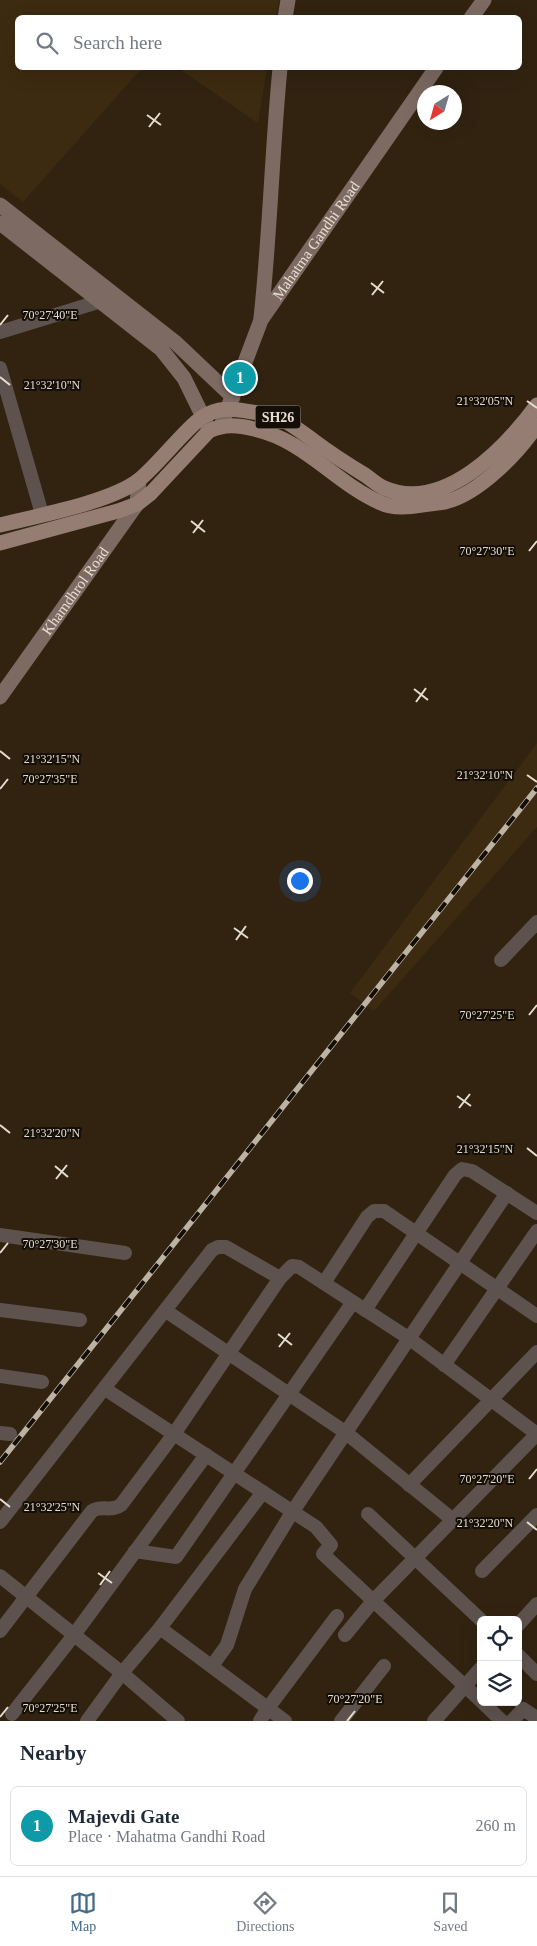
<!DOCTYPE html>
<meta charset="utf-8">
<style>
:root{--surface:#fff;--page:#f2f2f3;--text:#1f2937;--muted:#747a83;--line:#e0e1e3;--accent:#446d8c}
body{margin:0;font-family:"Times New Roman",serif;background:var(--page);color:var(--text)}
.controls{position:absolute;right:15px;bottom:15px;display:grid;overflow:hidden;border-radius:8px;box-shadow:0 5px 20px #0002}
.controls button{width:45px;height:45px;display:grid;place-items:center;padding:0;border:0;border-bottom:1px solid var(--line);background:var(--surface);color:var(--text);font:25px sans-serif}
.compass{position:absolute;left:417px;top:85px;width:45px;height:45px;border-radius:50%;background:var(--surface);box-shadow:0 5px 20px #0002;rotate:217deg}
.you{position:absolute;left:299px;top:880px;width:18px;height:18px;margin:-12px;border:4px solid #fff;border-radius:50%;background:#1a73e8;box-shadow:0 0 0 8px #1a73e833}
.badge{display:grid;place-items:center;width:32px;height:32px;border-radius:50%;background:var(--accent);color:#fff;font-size:16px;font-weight:700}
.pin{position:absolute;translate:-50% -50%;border:2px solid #fff;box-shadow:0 1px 5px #0006}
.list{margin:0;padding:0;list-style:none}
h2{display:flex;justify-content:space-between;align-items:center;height:65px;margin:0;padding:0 20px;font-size:21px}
h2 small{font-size:16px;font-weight:400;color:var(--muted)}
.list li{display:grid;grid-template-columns:32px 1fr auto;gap:15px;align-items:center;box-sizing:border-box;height:80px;margin:0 10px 10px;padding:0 10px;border:1px solid var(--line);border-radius:8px}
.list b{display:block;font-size:19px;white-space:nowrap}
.list p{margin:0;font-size:16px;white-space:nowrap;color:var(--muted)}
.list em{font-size:16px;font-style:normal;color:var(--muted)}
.icon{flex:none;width:28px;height:28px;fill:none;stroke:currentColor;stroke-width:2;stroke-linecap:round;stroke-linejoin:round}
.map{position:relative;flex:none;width:537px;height:1721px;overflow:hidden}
.search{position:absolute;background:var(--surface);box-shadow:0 5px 20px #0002;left:15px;right:15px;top:15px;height:55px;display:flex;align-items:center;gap:12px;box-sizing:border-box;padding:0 18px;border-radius:8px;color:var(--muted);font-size:19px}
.sheet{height:155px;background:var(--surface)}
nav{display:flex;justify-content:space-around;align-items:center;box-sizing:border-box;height:70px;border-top:1px solid var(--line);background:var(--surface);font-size:14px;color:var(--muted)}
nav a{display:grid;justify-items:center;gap:2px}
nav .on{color:var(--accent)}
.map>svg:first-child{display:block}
.built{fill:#3c2b10}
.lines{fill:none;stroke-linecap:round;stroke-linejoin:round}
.street{stroke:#5e524e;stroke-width:14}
.secondary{stroke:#7d6b63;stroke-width:15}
.primary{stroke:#957d74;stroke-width:15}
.rail-casing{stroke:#bdb3a5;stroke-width:5.5}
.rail{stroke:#140e06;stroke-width:4;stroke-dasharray:11;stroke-linecap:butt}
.ticks{fill:none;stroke:#e6ddd1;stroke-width:2}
.labels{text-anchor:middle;stroke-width:4;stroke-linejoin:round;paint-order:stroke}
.shield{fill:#140e06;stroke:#a79f94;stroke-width:1}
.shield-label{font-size:14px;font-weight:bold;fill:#e6ddd1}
.street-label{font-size:15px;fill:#e6ddd1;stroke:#140e06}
.ticks-label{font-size:12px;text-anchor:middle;fill:#e6ddd1;stroke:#140e06;stroke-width:4;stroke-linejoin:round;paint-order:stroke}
</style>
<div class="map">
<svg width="537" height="1721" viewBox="0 0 537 1721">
<rect width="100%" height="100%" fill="#312310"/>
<g class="built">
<polygon points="0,0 279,0 276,17 18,18 18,68 142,68 23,202 0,184"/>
<polygon points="178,68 267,68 258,123"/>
<polygon points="537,743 537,827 374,1011 350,993"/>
</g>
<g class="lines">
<g class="street">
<polyline points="0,332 101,301"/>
<polyline points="0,368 42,514"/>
<polyline points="501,960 537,922"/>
<polyline points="0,1235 125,1253"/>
<polyline points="324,1283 367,1217 374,1211 384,1211 537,1316"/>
<polyline points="0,1310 80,1320"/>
<polyline points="365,1310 455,1175 462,1169 472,1171 537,1213"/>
<polyline points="166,1311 345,1432 453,1520"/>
<polyline points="444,1365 537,1231"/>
<polyline points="0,1376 42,1382"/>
<polyline points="105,1389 316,1527 331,1545 323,1554 481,1701"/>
<polyline points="0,1433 10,1434"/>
<polyline points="409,1485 537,1352"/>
<polyline points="368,1514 481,1620"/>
<polyline points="0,1522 212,1250 218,1247 226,1247 280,1278"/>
<polyline points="135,1551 176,1557 353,1302"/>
<polyline points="482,1571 537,1515"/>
<polyline points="0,1576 122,1673 178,1721"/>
<polyline points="518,1625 537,1604"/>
<polyline points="160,1628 285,1721"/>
<path d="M0,1631L92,1511C101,1505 112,1512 121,1505L174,1434L280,1278L292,1266L299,1267L410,1339L537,1434"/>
<polyline points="345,1635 373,1601 537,1434"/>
<polyline points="518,1655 537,1674"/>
<polyline points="212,1666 227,1645 245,1589 293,1511 507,1193"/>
<polyline points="482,1702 502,1721"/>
<polyline points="12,1714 74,1635 206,1455"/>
<polyline points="87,1721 122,1673 160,1628 263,1492"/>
<polyline points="260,1721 268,1708 337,1616"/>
<polyline points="341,1721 384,1666"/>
<polyline points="434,1721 481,1668"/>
<polyline points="512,1721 523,1709 537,1718"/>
</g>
<g class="secondary">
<polyline points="285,18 288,0"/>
<polyline points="471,18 484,0"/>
<polyline points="0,205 176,343 233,397"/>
<polyline points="0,223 161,349 184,378 208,427"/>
<path d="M261,318C270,234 272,151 280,68"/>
<path id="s1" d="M221,426L261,320L436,68"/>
<path id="s2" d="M0,697L137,504L139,480"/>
</g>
<g class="primary">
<path d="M0,525C37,516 111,502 139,480C158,464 177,439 196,422C211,409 226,407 246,411C257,413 269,414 279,418C292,424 303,433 314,441C330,453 347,464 365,475C371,479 377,485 384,488C444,514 506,447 537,405"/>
<path d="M0,543L118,511L137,504L151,493L209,431C225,424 237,425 254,429C305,440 335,483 381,503C393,509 410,507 422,505C430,504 437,503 445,502C479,494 518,453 537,425"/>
</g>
<g class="rail-casing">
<polyline id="rail" points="0,1462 537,788"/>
</g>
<use href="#rail" class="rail"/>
</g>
<path class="ticks" d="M147,115L161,125M149,127L160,113M371,283L384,293M372,295L383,281M0,325L8,315M0,377L10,385M527,401L537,408M191,521L205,532M193,533L203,520M529,551L537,541M414,689L428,700M416,702L426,688M0,751L10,759M527,775L537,782M0,789L8,779M234,928L248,938M236,940L246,926M529,1015L537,1005M457,1096L471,1106M459,1108L470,1094M0,1125L10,1133M527,1148L537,1156M55,1166L68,1177M56,1179L67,1165M0,1253L8,1243M278,1334L292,1345M279,1347L290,1333M529,1479L537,1469M0,1499L10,1507M527,1522L537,1530M98,1573L112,1583M100,1585L110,1571M0,1717L8,1707M347,1721L355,1711"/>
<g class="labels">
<rect class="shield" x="255.5" y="405.5" width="45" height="23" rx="4"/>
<g class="shield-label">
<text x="278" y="422">SH26</text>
</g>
<g class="street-label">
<text dy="5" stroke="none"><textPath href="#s1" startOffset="210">Mahatma Gandhi Road</textPath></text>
<text dy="5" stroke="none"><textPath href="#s2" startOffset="130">Khamdhrol Road</textPath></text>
</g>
</g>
<g class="ticks-label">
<text x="50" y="319">70°27'40"E</text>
<text x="52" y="389">21°32'10"N</text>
<text x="485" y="405">21°32'05"N</text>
<text x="487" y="555">70°27'30"E</text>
<text x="52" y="763">21°32'15"N</text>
<text x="485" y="779">21°32'10"N</text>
<text x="50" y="783">70°27'35"E</text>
<text x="487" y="1019">70°27'25"E</text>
<text x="52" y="1137">21°32'20"N</text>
<text x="485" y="1153">21°32'15"N</text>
<text x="50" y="1248">70°27'30"E</text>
<text x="487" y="1483">70°27'20"E</text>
<text x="52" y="1511">21°32'25"N</text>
<text x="485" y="1527">21°32'20"N</text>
<text x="355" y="1703">70°27'20"E</text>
<text x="50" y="1712">70°27'25"E</text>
</g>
</svg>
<div class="controls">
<button><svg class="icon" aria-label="locate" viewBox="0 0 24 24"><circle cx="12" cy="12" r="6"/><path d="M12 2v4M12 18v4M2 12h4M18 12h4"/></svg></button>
<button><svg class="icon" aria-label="layers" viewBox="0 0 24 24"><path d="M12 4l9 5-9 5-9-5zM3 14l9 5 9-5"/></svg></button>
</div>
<svg class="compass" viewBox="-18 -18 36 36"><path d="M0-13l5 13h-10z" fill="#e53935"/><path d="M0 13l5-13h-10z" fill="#747a83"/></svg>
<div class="you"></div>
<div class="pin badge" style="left:240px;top:378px;background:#0f9aa8">1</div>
<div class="search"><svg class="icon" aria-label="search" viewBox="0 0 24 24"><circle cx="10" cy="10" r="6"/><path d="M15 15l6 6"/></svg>Search here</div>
</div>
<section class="sheet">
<h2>Nearby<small></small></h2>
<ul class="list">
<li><span class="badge" style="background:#0f9aa8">1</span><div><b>Majevdi Gate</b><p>Place · Mahatma Gandhi Road</p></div><em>260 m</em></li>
</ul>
</section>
<nav>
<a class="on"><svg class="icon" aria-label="map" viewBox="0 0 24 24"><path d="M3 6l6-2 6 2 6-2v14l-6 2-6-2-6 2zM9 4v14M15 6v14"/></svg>Map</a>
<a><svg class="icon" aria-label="directions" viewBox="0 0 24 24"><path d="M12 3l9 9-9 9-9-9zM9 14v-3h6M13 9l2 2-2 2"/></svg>Directions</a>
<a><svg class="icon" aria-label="saved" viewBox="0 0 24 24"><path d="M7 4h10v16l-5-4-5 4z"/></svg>Saved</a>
</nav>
